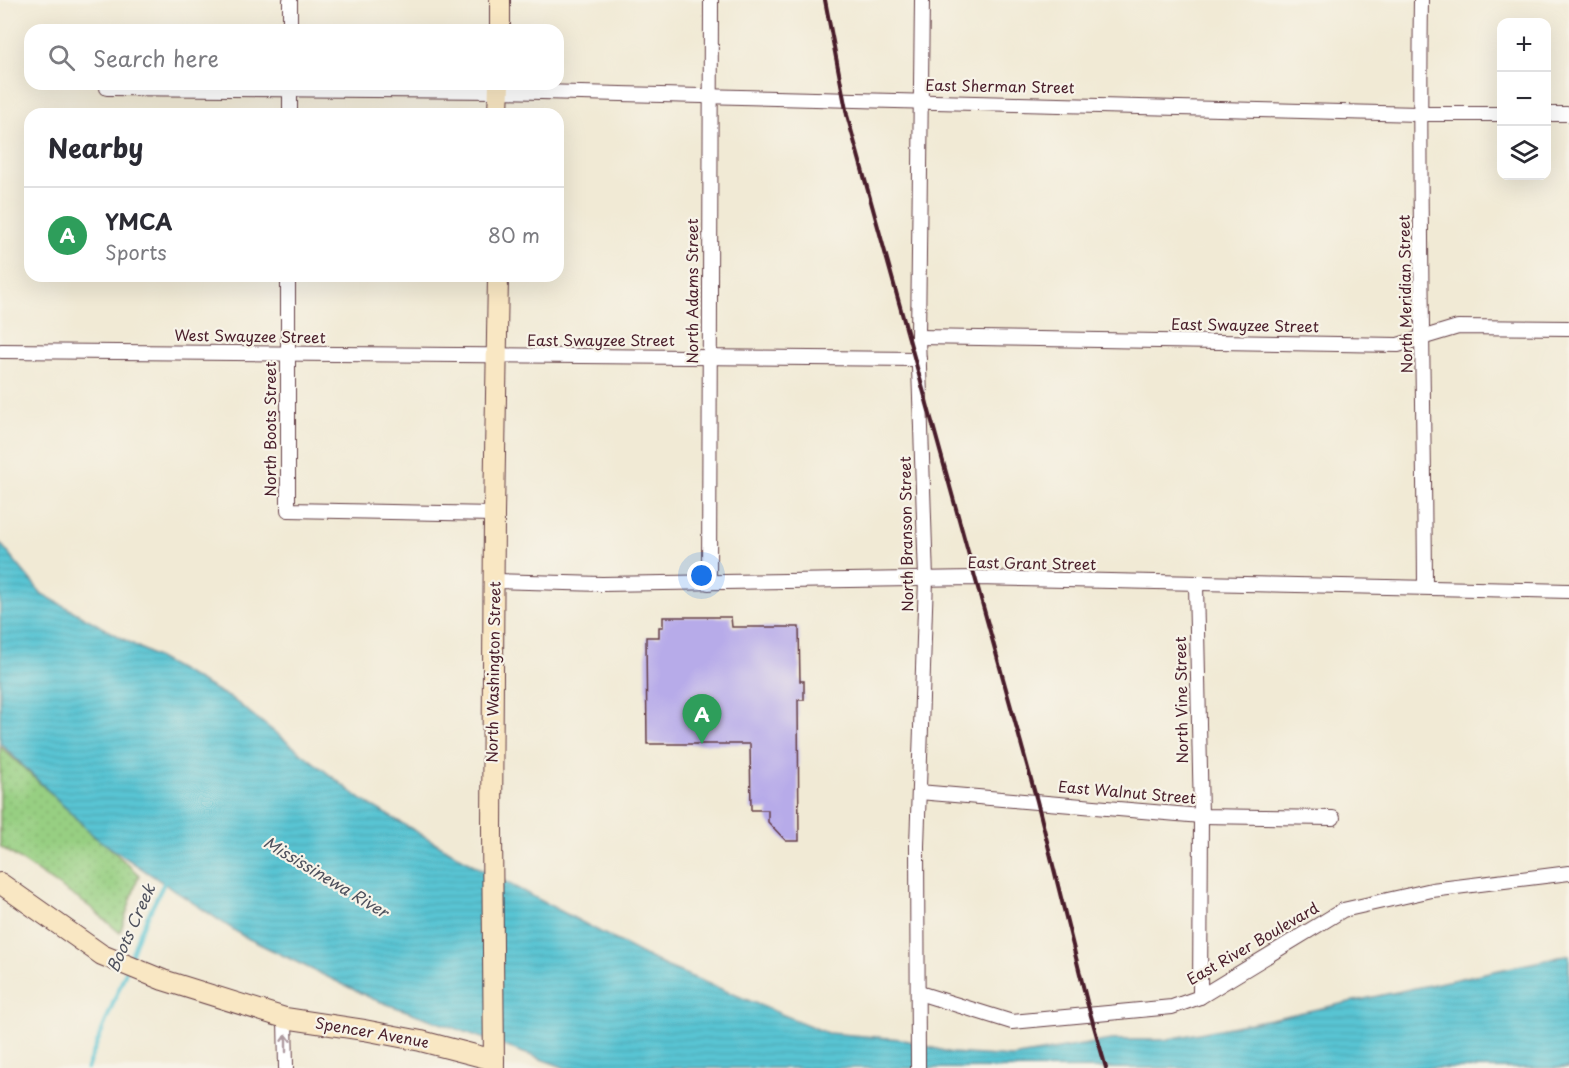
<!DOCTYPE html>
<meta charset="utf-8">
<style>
:root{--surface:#fff;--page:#f7f7f7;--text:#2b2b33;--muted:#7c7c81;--line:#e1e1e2;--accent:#b45309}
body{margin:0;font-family:"Playpen Sans",sans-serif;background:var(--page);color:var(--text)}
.controls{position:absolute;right:18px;top:18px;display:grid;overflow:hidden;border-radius:12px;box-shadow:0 6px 24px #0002}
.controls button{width:54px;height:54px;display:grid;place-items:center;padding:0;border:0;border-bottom:2px solid var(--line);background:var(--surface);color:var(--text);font:30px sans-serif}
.you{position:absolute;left:702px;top:576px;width:21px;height:21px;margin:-15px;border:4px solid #fff;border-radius:50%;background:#1a73e8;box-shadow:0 0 0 9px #1a73e833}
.badge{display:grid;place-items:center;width:39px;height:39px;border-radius:50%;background:var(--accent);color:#fff;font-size:20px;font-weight:700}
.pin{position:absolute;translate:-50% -50px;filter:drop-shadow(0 2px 3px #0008)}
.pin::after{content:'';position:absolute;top:32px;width:21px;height:18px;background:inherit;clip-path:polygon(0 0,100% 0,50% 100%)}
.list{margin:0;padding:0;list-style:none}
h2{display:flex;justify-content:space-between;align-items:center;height:78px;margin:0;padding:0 24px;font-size:26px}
h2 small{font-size:20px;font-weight:400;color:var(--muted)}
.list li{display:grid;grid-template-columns:39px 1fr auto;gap:18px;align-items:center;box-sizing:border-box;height:96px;padding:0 24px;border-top:2px solid var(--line)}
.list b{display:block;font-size:22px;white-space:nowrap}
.list p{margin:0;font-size:20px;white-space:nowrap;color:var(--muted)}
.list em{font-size:20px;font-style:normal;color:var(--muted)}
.icon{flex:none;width:33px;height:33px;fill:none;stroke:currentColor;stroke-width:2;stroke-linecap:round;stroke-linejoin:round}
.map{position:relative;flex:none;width:1569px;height:1068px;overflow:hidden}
.search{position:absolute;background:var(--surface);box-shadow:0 6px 24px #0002;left:24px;top:24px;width:540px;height:66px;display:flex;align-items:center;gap:15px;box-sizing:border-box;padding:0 21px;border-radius:18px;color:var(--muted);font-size:22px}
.panel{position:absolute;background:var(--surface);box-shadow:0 6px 24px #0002;left:24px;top:108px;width:540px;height:174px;border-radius:18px}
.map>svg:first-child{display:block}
.green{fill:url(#green-dots);stroke:#707756;stroke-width:1.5}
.water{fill:url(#water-rules);stroke:#52727f;stroke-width:1.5}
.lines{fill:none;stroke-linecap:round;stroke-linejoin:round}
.stream{stroke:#59c4d3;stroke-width:4}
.building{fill:#b7abe9}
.street-casing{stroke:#633d44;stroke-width:16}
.secondary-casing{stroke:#633d44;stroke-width:22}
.street{stroke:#fff;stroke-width:14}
.secondary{stroke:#f9e7c3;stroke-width:20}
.rail{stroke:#4a1f2b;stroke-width:4}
.oneway{stroke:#ae9aa0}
.labels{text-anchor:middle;stroke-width:4.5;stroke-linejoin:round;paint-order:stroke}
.street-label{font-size:15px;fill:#4a1f2b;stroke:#f7f3e8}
.water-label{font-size:16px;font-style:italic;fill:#4e515d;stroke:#f7f3e8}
</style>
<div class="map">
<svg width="1569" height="1068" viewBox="0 0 1569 1068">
<defs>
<pattern id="green-dots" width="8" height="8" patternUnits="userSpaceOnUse" patternTransform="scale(1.5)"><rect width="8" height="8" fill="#97cf82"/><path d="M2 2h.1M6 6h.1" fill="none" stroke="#84b170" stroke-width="1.8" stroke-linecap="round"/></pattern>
<pattern id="water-rules" width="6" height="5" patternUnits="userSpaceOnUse" patternTransform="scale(1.5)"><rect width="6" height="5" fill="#59c4d3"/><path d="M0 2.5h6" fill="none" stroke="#4fa8b5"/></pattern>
</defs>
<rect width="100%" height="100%" fill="#f7f3e8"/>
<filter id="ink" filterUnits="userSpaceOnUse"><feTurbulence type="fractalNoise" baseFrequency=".0167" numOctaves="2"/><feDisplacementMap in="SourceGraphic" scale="12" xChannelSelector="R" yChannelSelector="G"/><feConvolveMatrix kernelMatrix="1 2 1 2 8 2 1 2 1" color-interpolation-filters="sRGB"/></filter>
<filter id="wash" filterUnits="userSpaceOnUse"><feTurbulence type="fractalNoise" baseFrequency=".008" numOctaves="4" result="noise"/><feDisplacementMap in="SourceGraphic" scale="24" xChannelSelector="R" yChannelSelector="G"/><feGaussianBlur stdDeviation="1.35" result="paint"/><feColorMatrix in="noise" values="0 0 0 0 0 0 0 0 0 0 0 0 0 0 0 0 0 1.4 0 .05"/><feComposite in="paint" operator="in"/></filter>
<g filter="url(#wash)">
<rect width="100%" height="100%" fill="#f1ead5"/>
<polygon class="green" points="0,746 139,875 120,933 90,907 0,846"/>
<polygon class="water" points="0,543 42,594 232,699 362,800 477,867 663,965 827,1033 901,1039 951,1053 1012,1057 1111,1040 1164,1040 1271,1019 1569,955 1569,1068 566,1068 373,999 243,936 96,838 0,743"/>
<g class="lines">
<g class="stream">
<polyline points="130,959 138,936 165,881"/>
<polyline points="87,1068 126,971"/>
</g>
</g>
<g id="blocks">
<polygon class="building" points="663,617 731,617 732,627 799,627 800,681 804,681 804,700 798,700 799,841 786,841 768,822 768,810 751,810 750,744 647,744 646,637 659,637 659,627 663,627"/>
</g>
</g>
<g filter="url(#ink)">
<use href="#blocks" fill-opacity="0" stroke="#633d44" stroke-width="1.5"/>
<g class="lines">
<g class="street-casing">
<g id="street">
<path d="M1421,0C1418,196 1424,392 1425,587"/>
<polyline points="290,30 290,0"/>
<polyline points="107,88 498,91 1419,114 1502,114"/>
<polyline points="290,114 290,84"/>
<polyline points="1546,114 1569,114"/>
<polyline points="288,276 288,510 494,514"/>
<polyline points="918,337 1398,345 1458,327 1569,328"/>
<polyline points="1,351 919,359"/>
<polyline points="495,581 602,584 975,578 1569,591"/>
<polyline points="709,583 711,0"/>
<polyline points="1196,584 1201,816 1200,997"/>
<polyline points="919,792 1201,816 1333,818"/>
<polyline points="919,993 1012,1022 1172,1007 1200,997 1343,910 1432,890 1569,873"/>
<polyline points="285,1018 286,1068"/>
<polyline points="918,1068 917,846 926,579 918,337 922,0"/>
</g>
</g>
<g class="secondary-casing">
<g id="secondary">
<polyline points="500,30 500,0"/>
<polyline points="498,114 499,84"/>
<polyline points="0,883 102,955 163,980 285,1018 364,1030 421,1041 494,1060"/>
<polyline points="494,1068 492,830 494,514 498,276"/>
</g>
</g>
<use href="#street" class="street"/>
<use href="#secondary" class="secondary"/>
<polyline class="rail" points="825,0 847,115 1037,801 1087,1002 1106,1068"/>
</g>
<defs><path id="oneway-shaft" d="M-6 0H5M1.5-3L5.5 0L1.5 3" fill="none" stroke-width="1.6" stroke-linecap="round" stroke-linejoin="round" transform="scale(1.5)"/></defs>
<use class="oneway" href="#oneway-shaft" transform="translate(286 1043) rotate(-90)"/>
</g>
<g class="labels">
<g class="street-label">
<text transform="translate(1000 87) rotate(1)" y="5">East Sherman Street</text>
<text transform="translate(693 291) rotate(-90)" y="5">North Adams Street</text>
<text transform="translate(1406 294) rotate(-91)" y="5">North Meridian Street</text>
<text transform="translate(1245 326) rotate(1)" y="5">East Swayzee Street</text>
<text transform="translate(250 337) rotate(1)" y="5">West Swayzee Street</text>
<text x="601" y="346">East Swayzee Street</text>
<text transform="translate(271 429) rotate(-90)" y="5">North Boots Street</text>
<text transform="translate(907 534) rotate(-91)" y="5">North Branson Street</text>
<text transform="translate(1032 564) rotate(1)" y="5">East Grant Street</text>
<text transform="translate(494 672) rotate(-89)" y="5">North Washington Street</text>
<text transform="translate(1182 700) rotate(-91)" y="5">North Vine Street</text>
<text transform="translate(1127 793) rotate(5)" y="5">East Walnut Street</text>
<text transform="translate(1253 944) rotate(-30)" y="5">East River Boulevard</text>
<text transform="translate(372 1033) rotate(10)" y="5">Spencer Avenue</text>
</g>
<g class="water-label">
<text transform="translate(326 877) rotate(31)" y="6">Mississinewa River</text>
<text transform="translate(131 928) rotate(-66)" y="6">Boots Creek</text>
</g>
</g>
</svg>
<div class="controls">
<button>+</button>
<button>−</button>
<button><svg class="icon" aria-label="layers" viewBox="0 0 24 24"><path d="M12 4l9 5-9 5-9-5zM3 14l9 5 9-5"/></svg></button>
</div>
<div class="you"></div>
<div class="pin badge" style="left:702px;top:744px;background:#2e9e5b">A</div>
<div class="search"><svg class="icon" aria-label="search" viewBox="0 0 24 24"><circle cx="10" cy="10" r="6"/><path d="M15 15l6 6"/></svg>Search here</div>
<section class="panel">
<h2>Nearby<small></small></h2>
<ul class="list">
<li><span class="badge" style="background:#2e9e5b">A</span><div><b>YMCA</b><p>Sports</p></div><em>80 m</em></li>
</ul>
</section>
</div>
